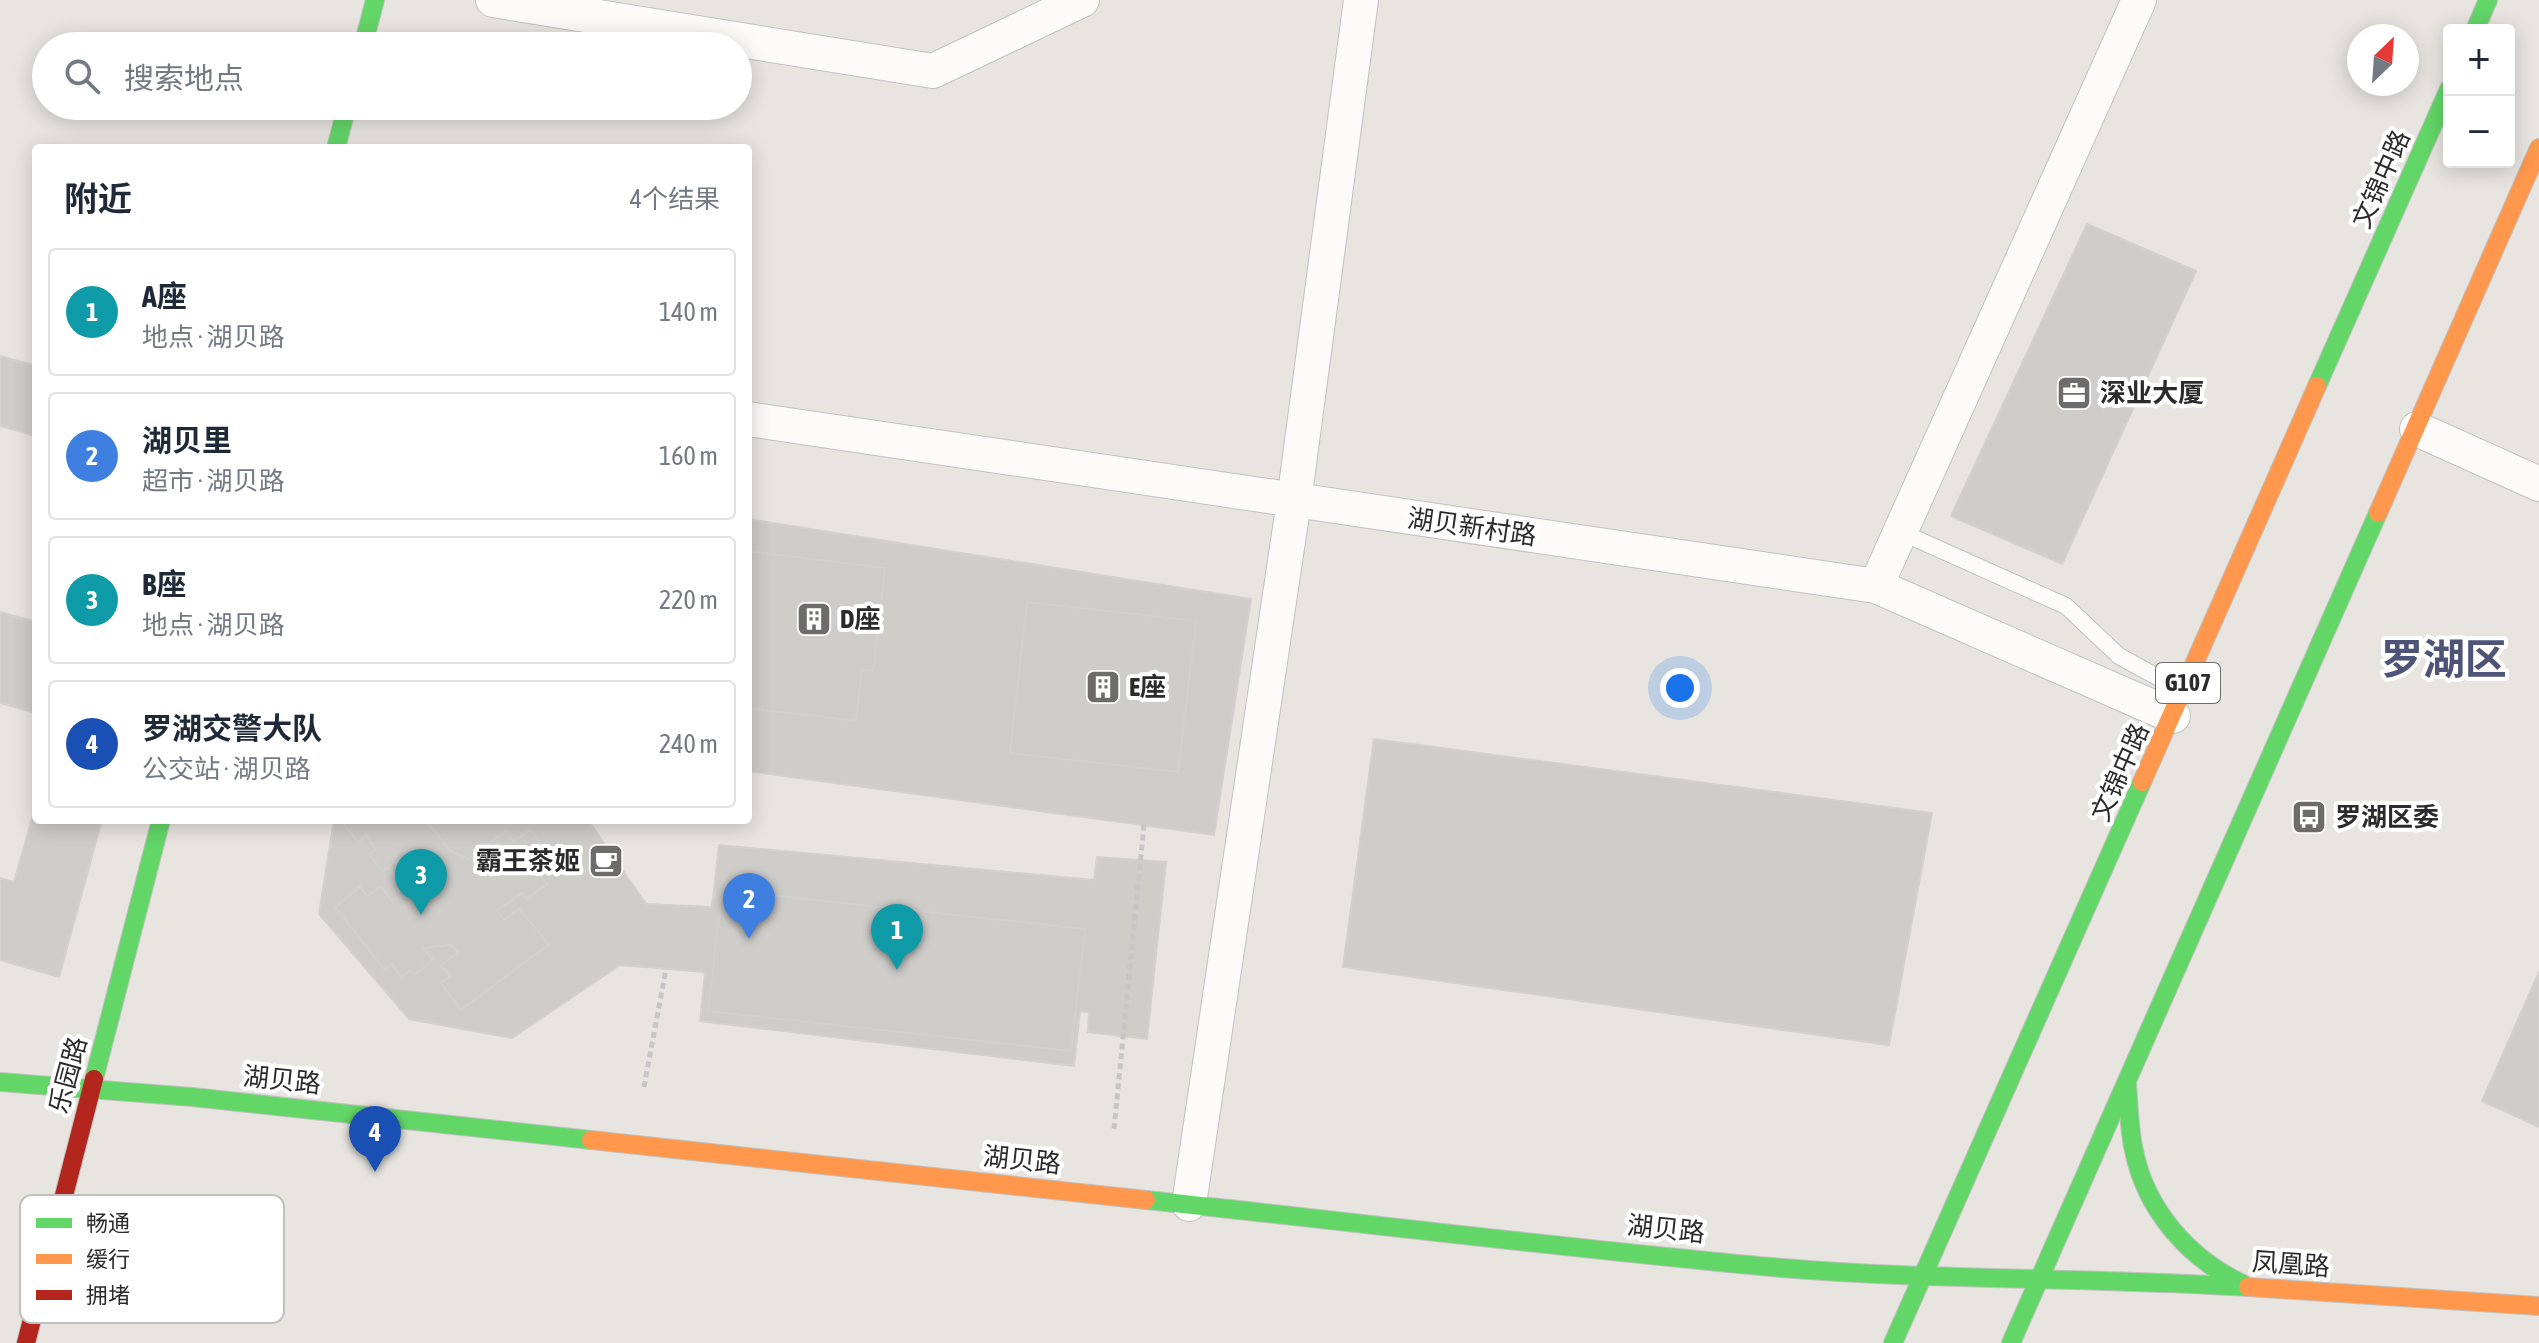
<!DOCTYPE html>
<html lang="zh">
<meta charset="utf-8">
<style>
:root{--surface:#fff;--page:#f6f6f7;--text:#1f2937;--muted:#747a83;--line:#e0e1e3;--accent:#6d6c6b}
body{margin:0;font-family:"Asap Condensed","Noto Sans SC",sans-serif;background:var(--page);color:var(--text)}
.controls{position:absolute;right:24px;top:24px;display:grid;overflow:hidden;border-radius:8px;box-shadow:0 4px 20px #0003}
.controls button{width:72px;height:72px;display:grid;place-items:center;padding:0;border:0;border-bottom:2px solid var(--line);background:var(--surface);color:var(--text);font:40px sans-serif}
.compass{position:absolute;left:2347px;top:24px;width:72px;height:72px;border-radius:50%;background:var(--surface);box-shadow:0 4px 20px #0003;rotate:25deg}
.you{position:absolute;left:1680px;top:688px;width:28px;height:28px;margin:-20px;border:6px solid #fff;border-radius:50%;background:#1a73e8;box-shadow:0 0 0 12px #1a73e833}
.badge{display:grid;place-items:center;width:52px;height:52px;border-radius:50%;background:var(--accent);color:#fff;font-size:26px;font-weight:700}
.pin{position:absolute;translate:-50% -66px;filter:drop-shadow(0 2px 4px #0008)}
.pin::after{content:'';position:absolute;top:42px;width:28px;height:24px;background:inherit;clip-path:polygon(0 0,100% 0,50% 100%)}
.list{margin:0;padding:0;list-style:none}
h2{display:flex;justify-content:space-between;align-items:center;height:104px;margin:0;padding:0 32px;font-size:34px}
h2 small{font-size:26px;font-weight:400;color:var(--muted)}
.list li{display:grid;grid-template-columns:52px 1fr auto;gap:24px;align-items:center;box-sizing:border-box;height:128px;margin:0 16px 16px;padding:0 16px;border:2px solid var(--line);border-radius:8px}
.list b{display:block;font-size:30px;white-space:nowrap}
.list p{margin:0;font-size:26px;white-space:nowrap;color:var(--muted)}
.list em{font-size:26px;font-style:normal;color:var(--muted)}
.icon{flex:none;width:44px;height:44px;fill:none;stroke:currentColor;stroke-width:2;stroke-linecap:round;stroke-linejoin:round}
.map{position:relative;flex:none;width:2539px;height:1343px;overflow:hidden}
.search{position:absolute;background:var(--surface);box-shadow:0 4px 20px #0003;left:32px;top:32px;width:720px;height:88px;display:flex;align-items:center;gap:20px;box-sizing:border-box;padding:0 28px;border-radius:44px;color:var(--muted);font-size:30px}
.panel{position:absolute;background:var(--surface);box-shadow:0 4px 20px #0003;left:32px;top:144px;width:720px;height:680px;border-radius:8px}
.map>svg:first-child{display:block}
.building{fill:#cfcdca;stroke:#d3d1cd;stroke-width:2}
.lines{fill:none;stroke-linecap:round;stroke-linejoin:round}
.lane-casing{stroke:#c2c1c1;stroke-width:18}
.street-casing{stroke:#c2c1c1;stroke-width:36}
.fast-casing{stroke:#c2c1c1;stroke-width:20}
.slow-casing{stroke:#c2c1c1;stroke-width:20}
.jam-casing{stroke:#c2c1c1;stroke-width:20}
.path{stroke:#c6c6c6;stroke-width:5;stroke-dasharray:6 4;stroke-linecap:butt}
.lane{stroke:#fcfbfa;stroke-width:16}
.street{stroke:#fcfbfa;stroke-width:34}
.fast{stroke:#63d668;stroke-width:18}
.slow{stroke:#ff974d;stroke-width:18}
.jam{stroke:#b3261e;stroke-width:18}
.labels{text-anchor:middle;stroke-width:8;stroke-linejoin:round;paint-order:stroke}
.shield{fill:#fff;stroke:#6b6b6b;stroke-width:2}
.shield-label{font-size:24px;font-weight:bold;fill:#2b2b2b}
.street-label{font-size:26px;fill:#2b2b2b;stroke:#fff}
.poi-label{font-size:26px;font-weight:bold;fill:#2b2b2b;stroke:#fff;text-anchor:start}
.town-label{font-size:42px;font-weight:bold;fill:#4e5478;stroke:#fff}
.key{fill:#fff;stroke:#bfbfbf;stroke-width:2}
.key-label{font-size:22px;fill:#2b2b2b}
</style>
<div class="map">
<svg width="2539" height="1343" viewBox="0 0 2539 1343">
<rect width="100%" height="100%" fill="#e8e5e1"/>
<g class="building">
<polygon points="2087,224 2196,271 2062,564 1951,516"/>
<polygon points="0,356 36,366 36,436 0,426"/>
<polygon points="748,519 1251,599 1214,835 748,771"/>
<polygon points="748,551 885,568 873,671 862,670 856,721 748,708"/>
<polygon points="1027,602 1196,621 1178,772 1010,753"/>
<polygon points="0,612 36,622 36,713 0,703"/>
<polygon points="1374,739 1932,813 1889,1045 1343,967"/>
<polygon points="36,804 36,820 102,820 59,977 0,960 0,878 14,882"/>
<polygon points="334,820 588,820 646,904 712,907 719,845 1094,880 1097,857 1166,862 1147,1039 1088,1032 1089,1012 1080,1011 1074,1066 700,1021 705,972 620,965 512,1038 409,1019 319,914"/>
<polygon points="350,820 425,820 451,851 469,859 506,831 514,841 530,830 556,863 540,875 547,884 527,899 522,893 497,910 504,920 519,909 549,944 461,1010 441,983 450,976 441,966 458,952 451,945 423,948 433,959 415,975 411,970 401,977 392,964 384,969 335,907 360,887 367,896 381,887 392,901 406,891 388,867 382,871 369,854 376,850 366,835 358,843 344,824"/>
<polygon points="722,890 1085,929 1071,1051 708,1011"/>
<polygon points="2539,972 2539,1127 2482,1101"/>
</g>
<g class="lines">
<g class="lane-casing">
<polyline id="lane" points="1901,532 2066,606 2119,656 2179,689"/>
</g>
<g class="street-casing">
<g id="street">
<polyline points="493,0 933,71 1082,0"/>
<polyline points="748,419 1876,586 2173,716"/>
<polyline points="2417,429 2539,484"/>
<polyline points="1876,586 2139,0"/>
<polyline points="1189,1204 1294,501 1361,0"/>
</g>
</g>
<g class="fast-casing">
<g id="fast">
<polyline points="2475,30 2488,0"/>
<polyline points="363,46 375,0"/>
<polyline points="336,148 347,106"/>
<polyline points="2317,386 2449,89"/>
<polyline points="94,1079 161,820"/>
<polyline points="0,1082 192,1097 591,1140"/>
<path d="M2127,1084C2129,1106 2129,1129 2134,1151C2146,1210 2189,1259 2243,1284"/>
<path d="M1146,1200C1354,1222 1563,1248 1771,1267C1930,1281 2089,1277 2248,1287"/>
<polyline points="1893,1343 2142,782"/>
<polyline points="2011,1343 2378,513"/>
</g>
</g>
<g class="slow-casing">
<g id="slow">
<polyline points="2378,513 2539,148"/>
<polyline points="2142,782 2317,386"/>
<polyline points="591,1140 1146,1200"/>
<polyline points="2248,1287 2539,1306"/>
</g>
</g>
<g class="jam-casing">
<polyline id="jam" points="26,1343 94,1079"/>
</g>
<g class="path">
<polyline points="644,1087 666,969"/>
<polyline points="1114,1129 1144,825"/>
</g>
<use href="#lane" class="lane"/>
<use href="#street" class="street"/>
<use href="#fast" class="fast"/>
<use href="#slow" class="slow"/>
<use href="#jam" class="jam"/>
</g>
<defs>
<g id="office-square" transform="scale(1.8)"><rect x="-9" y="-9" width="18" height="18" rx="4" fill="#6d6c6b" stroke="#fff"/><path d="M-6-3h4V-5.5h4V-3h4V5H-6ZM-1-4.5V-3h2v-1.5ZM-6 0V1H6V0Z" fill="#fff"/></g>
<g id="building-square" transform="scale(1.8)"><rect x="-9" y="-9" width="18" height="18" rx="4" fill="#6d6c6b" stroke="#fff"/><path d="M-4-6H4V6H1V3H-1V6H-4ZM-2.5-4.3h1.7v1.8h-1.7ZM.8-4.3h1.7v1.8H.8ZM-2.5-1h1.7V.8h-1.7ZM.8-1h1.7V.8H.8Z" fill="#fff"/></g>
<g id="bus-square" transform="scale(1.8)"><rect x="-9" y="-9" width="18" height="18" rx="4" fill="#6d6c6b" stroke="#fff"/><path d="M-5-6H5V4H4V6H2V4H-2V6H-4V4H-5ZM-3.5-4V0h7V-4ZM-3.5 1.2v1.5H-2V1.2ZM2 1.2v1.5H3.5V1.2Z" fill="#fff"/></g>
<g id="cafe-square" transform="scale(1.8)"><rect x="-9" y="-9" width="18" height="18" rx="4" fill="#6d6c6b" stroke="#fff"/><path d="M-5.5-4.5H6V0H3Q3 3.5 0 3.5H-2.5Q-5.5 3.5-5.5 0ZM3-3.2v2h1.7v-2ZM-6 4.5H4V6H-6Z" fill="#fff"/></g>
</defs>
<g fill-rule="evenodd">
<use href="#office-square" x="2074" y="393"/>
<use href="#building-square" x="814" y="619"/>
<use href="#building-square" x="1103" y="687"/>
<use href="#bus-square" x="2309" y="817"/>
<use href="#cafe-square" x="606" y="861"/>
</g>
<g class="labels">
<rect class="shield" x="2156" y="663" width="64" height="40" rx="6"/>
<g class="shield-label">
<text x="2188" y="691">G107</text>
</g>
<g class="street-label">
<text transform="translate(2381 179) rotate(-66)" y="9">文锦中路</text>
<text transform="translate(1472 527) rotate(8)" y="9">湖贝新村路</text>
<text transform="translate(2120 772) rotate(-66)" y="9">文锦中路</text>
<text transform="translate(68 1075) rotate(-75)" y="9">乐园路</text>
<text transform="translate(282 1080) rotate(6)" y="9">湖贝路</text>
<text transform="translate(1022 1160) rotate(6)" y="9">湖贝路</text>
<text transform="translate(1666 1229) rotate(6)" y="9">湖贝路</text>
<text transform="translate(2291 1264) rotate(4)" y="9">凤凰路</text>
</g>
<g class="poi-label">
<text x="2100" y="402">深业大厦</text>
<text x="840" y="628">D座</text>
<text x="1129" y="696">E座</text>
<text x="2335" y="826">罗湖区委</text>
<text x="580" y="870" text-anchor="end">霸王茶姬</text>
</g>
<g class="town-label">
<text x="2444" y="674">罗湖区</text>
</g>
</g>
<rect x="20" y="1195" width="264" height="128" rx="12" class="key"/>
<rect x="36" y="1218" width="36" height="10" fill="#63d668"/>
<rect x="36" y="1254" width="36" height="10" fill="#ff974d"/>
<rect x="36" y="1290" width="36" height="10" fill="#b3261e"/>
<g class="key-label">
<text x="86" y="1231">畅通</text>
<text x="86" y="1267">缓行</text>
<text x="86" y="1303">拥堵</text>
</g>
</svg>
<div class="controls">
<button>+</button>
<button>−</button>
</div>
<svg class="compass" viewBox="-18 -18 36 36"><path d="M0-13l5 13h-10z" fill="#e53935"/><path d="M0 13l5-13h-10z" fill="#747a83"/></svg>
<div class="you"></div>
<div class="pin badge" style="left:897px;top:970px;background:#0f9aa8">1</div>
<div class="pin badge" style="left:749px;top:939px;background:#3f7fe0">2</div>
<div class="pin badge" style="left:421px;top:915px;background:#0f9aa8">3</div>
<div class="pin badge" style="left:375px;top:1172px;background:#1a4fb4">4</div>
<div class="search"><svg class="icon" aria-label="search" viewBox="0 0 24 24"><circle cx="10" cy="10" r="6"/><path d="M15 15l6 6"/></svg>搜索地点</div>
<section class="panel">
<h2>附近<small>4个结果</small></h2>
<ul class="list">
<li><span class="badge" style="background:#0f9aa8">1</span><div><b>A座</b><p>地点 · 湖贝路</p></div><em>140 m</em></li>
<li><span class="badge" style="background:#3f7fe0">2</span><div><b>湖贝里</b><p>超市 · 湖贝路</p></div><em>160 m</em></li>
<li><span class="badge" style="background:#0f9aa8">3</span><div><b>B座</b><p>地点 · 湖贝路</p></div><em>220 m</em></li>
<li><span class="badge" style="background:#1a4fb4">4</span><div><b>罗湖交警大队</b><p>公交站 · 湖贝路</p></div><em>240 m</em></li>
</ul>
</section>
</div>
